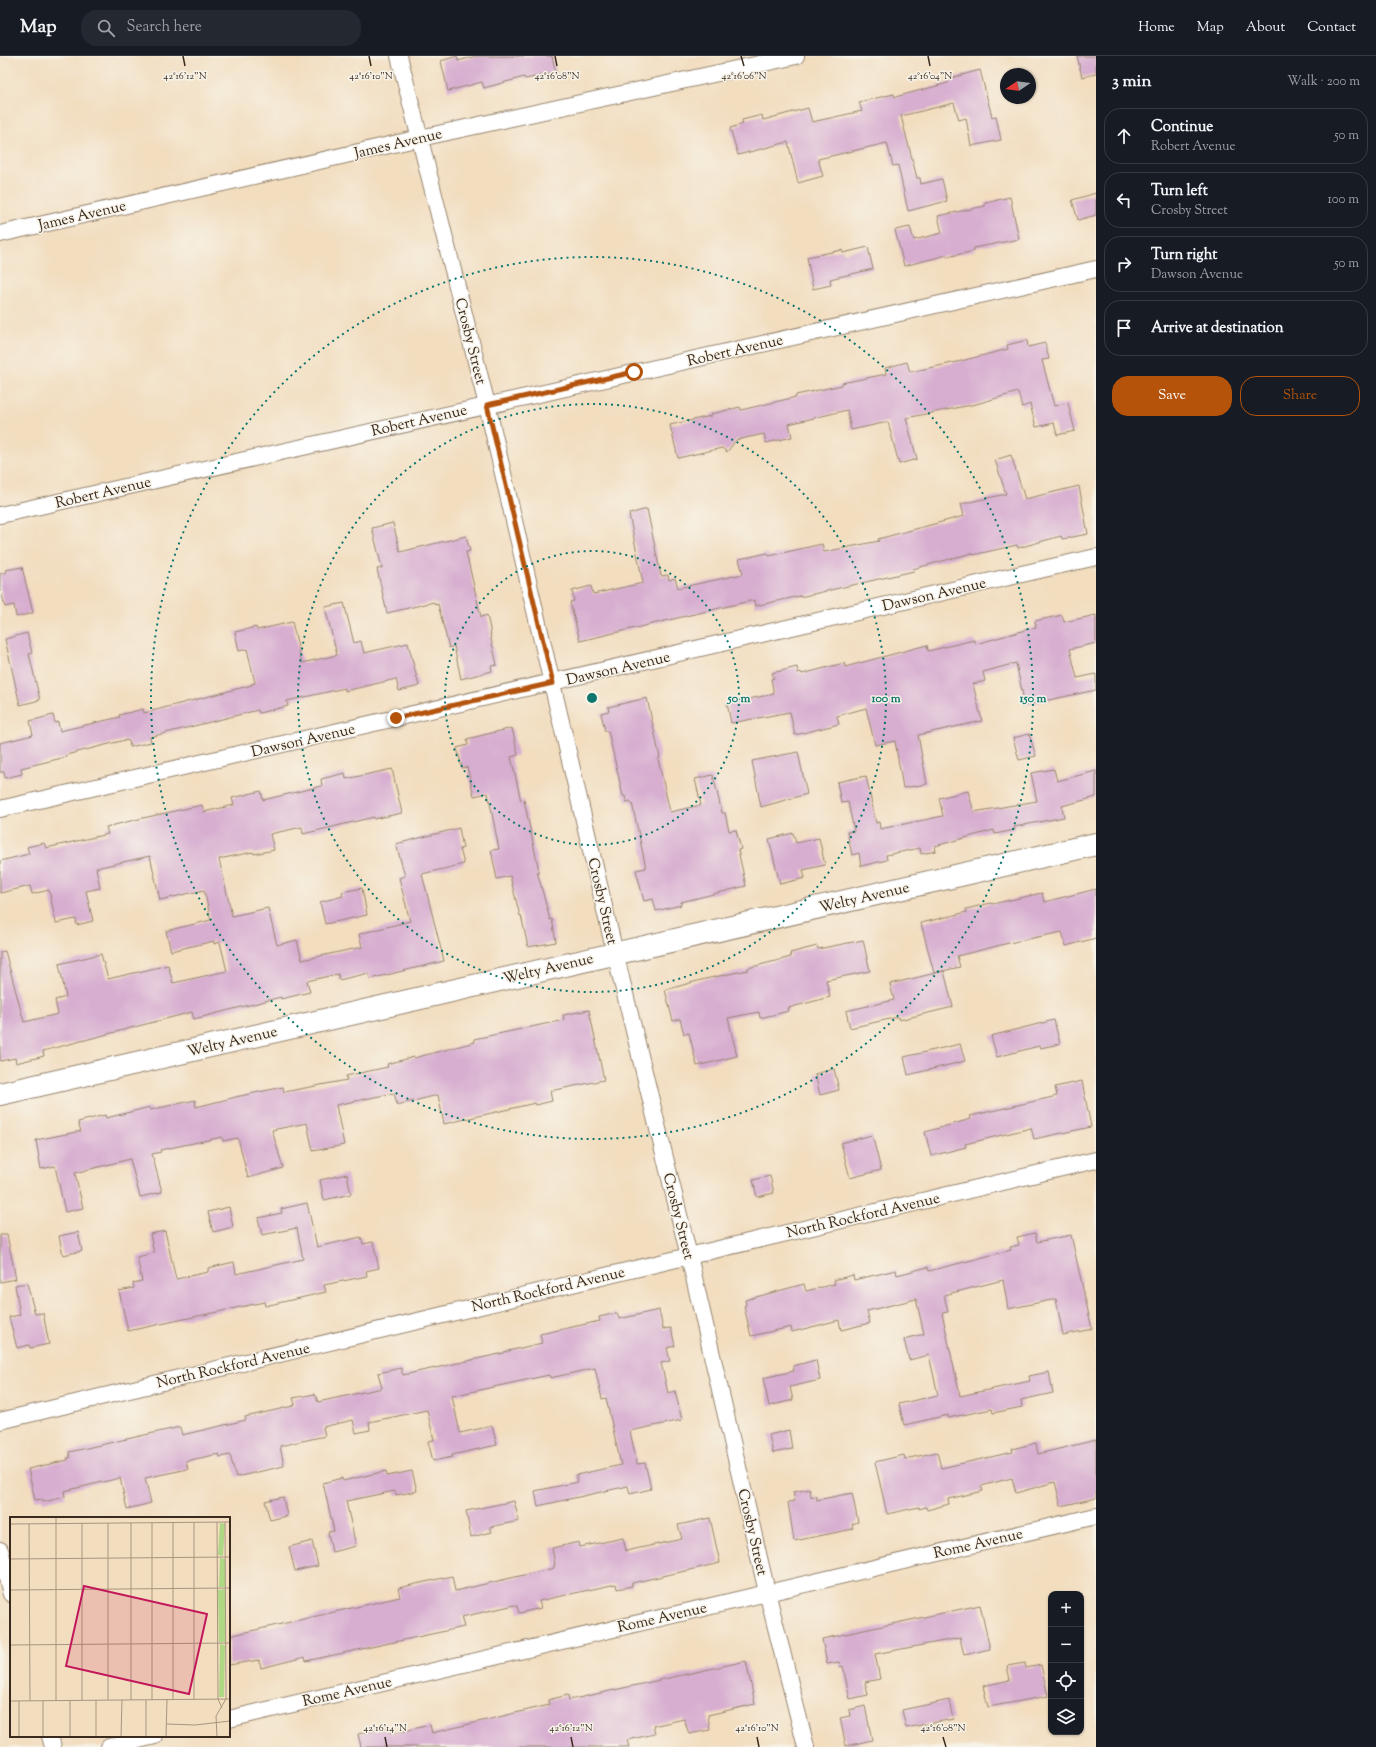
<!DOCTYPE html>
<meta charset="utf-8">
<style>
:root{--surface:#171b24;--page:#242831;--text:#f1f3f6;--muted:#9ea1a6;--line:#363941;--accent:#b45309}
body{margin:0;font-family:"Sorts Mill Goudy",serif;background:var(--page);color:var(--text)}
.controls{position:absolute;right:12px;bottom:12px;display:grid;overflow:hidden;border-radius:8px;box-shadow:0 1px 3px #0004}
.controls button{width:36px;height:36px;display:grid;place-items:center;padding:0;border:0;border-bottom:1px solid var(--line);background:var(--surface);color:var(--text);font:20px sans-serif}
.compass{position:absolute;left:1000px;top:12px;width:36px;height:36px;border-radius:50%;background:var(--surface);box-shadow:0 1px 3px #0004;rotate:257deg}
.stop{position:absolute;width:12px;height:12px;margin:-9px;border:3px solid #b45309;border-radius:50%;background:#fff}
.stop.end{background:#b45309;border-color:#fff;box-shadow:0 1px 4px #0008}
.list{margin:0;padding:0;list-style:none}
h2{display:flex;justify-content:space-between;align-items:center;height:52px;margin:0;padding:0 16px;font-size:17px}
h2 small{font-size:13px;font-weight:400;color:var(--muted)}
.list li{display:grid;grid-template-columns:26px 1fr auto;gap:12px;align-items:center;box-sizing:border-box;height:56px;margin:0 8px 8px;padding:0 8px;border:1px solid var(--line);border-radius:16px}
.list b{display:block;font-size:15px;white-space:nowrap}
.list p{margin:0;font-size:13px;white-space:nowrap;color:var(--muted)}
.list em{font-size:13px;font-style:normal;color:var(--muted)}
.actions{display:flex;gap:8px;padding:12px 16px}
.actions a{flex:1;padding:9px 0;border:1px solid var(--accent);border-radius:16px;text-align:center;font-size:14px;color:var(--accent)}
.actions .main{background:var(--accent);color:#fff}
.icon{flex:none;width:22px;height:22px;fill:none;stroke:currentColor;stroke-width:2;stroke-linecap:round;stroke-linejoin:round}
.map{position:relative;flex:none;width:1096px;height:1691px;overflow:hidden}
header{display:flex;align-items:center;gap:24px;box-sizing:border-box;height:56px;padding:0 20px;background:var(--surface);border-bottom:1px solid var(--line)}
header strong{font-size:19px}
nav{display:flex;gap:22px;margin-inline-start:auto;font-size:14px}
.search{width:280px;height:36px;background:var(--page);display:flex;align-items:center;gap:10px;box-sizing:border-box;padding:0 14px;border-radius:16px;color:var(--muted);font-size:15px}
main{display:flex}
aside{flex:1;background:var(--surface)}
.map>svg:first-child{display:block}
.building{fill:#d7add0}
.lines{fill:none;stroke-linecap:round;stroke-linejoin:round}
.street-casing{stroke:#96846e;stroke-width:18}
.secondary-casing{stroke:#96846e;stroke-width:24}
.street{stroke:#fff;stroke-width:16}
.secondary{stroke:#fff;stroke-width:22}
.route{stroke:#b45309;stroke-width:5}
.ticks{fill:none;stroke:#3b2a1e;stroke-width:1.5}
.ring{fill:none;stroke:#0f766e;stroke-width:2;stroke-dasharray:2 4}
.labels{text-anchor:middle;stroke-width:3;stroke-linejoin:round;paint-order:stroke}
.street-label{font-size:15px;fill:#3b2a1e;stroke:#f7f3e8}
.inset-road{fill:none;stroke:#a9957f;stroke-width:1}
.view{fill:#c2185b;fill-opacity:0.15;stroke:#c2185b;stroke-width:2}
.inset-edge{fill:none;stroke:#3b2a1e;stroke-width:2}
.ticks-label{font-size:10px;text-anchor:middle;fill:#3b2a1e;stroke:#f7f3e8;stroke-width:3;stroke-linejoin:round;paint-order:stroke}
.centre{fill:#0f766e;stroke:#f7f3e8;stroke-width:2}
.ring-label{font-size:12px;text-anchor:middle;font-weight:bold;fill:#0f766e;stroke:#f7f3e8;stroke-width:3;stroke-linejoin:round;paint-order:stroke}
</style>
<header>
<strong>Map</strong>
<div class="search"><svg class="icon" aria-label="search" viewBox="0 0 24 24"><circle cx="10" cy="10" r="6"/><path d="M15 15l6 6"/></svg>Search here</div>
<nav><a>Home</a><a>Map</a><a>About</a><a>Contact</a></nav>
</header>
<main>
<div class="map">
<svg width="1096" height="1691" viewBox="0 0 1096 1691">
<rect width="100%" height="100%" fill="#f7f3e8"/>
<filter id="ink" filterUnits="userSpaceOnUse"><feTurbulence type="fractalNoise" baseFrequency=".025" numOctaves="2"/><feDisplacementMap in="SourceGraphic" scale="8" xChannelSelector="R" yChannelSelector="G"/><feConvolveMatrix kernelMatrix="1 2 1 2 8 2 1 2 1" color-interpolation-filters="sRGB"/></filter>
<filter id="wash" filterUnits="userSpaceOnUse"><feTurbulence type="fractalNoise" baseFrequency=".012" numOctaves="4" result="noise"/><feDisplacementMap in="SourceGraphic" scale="16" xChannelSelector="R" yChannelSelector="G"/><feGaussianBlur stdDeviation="0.9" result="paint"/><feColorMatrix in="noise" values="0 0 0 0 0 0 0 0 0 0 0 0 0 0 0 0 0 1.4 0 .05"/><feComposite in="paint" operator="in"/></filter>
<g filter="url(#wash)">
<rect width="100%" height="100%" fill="#f2ddbf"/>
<g id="blocks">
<g class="building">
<polygon points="457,0 458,5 476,0 552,0 556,17 525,23 524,21 484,32 482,26 448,35 441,5"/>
<polygon points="1077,0 1096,0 1096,18 1082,21"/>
<polygon points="980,14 992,61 996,60 1001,84 971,90 966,62 959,64 954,47 901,60 917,122 920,122 921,128 942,123 947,145 908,155 898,109 893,110 887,87 818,103 823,120 798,127 788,86 738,99 730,72 743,68 742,64 762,59 763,64 808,52 812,66 862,55 859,46 894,38 895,41 948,27 947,23"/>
<polygon points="1096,137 1096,159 1078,164 1072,144"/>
<polygon points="1010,141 1019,183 974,192 974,195 947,201 947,199 904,210 895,174 910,171 914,184 942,177 938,160 985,150 985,147"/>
<polygon points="868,191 873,213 830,223 831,229 813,233 807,201 842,194 843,197"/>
<polygon points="1027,284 1028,291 1045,287 1049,303 1042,304 1054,350 1068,347 1075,375 1057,379 1054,367 1036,371 1030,348 1022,351 1018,336 976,348 906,362 917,403 899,408 888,366 851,374 847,354 789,368 792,381 766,387 764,378 736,384 727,396 722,392 678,402 670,369 711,360 711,358 740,351 741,354 796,341 796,339 842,329 842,327 886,318 885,312 907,306 910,316 957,306 1008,293 1007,289"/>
<polygon points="1011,399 1025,443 1079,430 1088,478 1062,483 1061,480 1018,492 1017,489 973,499 972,497 913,513 914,515 800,541 800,540 755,550 754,544 580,585 570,546 574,545 572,535 591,530 593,538 643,527 629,458 647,453 661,520 668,519 669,524 675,522 678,532 743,518 739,503 768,497 769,500 822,488 824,496 879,485 878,483 964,460 961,448 1006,438 995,404"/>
<polygon points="393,467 400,496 466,480 470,495 466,496 481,561 487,559 491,578 490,578 497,609 491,610 492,615 461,623 454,590 449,592 438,548 435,549 434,546 387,557 377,513 382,512 372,472"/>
<polygon points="22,511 33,557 16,561 14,549 5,551 0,531 0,518 7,516 6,514"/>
<polygon points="344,547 354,587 361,585 364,597 408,587 419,630 399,635 396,623 345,635 345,632 287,645 288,650 259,657 258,654 150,681 151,686 130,691 129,685 125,684 66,699 66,701 21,712 22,718 5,722 4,716 0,716 0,687 33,679 30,665 53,659 55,667 58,666 60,675 120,661 119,659 143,653 144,657 252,629 251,628 255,627 247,593 239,595 235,576 256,571 257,574 292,566 302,607 337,599 325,551"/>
<polygon points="1062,559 1064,566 1096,559 1096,587 1070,593 1077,622 1096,618 1096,634 1025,649 1016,607 983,616 985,625 973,628 982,665 918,679 927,728 903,732 895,685 875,689 866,652 837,660 839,668 795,679 790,656 731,667 727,647 774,638 771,623 774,622 772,617 797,611 798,617 801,616 802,618 844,607 845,611 927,589 928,595 974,584 976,588 1036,571 1035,565"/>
<polygon points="27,577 32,597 29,598 40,644 20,649 5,583"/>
<polygon points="647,642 660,702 658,703 670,756 701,749 695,723 713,719 722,757 725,757 729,775 736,774 741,793 738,794 746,830 681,846 681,849 656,855 653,843 644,845 636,814 646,812 632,747 630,745 626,746 625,740 623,740 608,675 605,675 601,657 609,655 608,651"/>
<polygon points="512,672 518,699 511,701 521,745 524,744 539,815 537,815 550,864 552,863 556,886 528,891 521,859 520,860 510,820 497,823 491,794 499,793 488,737 474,740 467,711 462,712 457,692 468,689 467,683"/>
<polygon points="1029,678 1036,700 1019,704 1013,682"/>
<polygon points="798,696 807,738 761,751 752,705"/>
<polygon points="392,713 402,757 374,763 374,761 303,778 302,771 270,778 274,794 254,798 253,796 219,803 232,860 268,852 277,889 297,884 302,904 362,891 359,878 410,865 399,822 405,820 396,788 459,772 463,792 460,793 464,808 422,818 444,905 370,923 369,917 339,924 338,918 307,925 310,936 281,943 281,941 194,963 192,956 43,995 44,1000 16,1007 15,1002 0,1005 0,896 5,895 24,966 58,958 55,944 66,941 59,908 71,905 101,898 108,923 168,909 173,927 227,915 220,886 214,888 214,885 171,895 166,875 211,864 204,834 160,844 150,800 96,812 100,832 86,835 93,865 77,869 76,863 56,867 49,834 32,838 30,830 0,837 0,805 29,798 27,791 44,787 46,792 108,778 106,771 143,762 202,749 204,756 234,749 232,742 261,735 263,744 322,730 321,723 345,717 346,723"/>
<polygon points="1054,713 1057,725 1096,715 1096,741 1062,750 1064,761 1014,771 1015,774 995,778 994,774 935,790 936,795 921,798 920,792 886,799 887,804 861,810 859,797 852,799 847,776 854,775 848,746 841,747 837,726 866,720 876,767 879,766 880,773 943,760 939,742 968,735 974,756 1037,745 1031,717"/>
<polygon points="793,777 796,787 819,782 825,809 803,814 805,822 780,828 769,783"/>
<polygon points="362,832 367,859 325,868 320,846 343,840 342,836"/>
<polygon points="1096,833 1096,882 1066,890 1062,876 1009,887 957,900 960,911 934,917 921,867 967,856 966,853 991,847 992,848 1042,837 1044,846"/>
<polygon points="863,884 870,915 826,924 830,941 788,952 789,955 760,962 759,956 728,962 737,1000 697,1010 689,977 684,978 680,963 673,965 665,934 705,923 748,914 748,912 791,901 790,897 817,890 818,893"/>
<polygon points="944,915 953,951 899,964 898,961 850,972 846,955 894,944 890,928"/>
<polygon points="589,954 604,1024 550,1035 552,1045 536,1049 535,1047 444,1068 438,1039 397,1049 394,1037 336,1049 344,1089 313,1095 307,1067 272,1074 283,1112 248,1122 238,1082 223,1085 222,1081 160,1094 161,1096 152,1098 162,1136 140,1141 130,1103 75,1117 83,1152 65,1156 55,1110 41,1113 36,1084 81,1075 78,1066 105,1059 106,1062 150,1051 150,1054 195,1044 196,1051 240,1040 283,1031 284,1036 347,1024 346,1020 388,1011 387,1008 414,1001 414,1002 475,986 474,983 564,964 563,959"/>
<polygon points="1054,964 1060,988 1040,992 1039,990 997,1001 991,980"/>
<polygon points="960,988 965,1005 908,1019 904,1001"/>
<polygon points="834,1013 839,1034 820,1039 815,1018"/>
<polygon points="1082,1025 1091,1071 1034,1083 1031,1072 965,1088 966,1091 931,1100 925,1076 971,1063 970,1060 1057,1040 1055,1031"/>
<polygon points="872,1079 881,1114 850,1122 841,1087"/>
<polygon points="347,1118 351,1138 324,1144 320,1124"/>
<polygon points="770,1120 774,1137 757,1141 753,1124"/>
<polygon points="307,1147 317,1191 361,1181 363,1188 373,1186 379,1212 366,1215 367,1220 324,1229 326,1236 265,1250 264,1246 128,1275 119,1235 134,1232 133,1227 142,1225 137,1201 154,1197 150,1178 165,1175 176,1223 208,1216 208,1212 234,1206 236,1218 303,1203 297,1172 262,1179 258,1162 282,1157 281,1153"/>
<polygon points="229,1151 233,1171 213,1176 208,1156"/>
<polygon points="78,1176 82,1195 63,1199 59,1180"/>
<polygon points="1035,1177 1037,1186 1071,1179 1092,1273 1063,1279 1056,1243 1008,1253 1003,1224 944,1239 948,1256 942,1257 960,1340 1030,1325 1029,1320 1049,1316 1053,1337 1021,1344 1022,1351 993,1357 992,1353 948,1362 948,1359 904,1369 899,1348 938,1339 929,1299 909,1304 904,1283 924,1278 916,1243 867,1255 870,1267 841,1274 839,1264 792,1276 791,1271 751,1280 744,1250 746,1249 745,1244 804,1228 806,1235 835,1228 834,1224 853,1219 854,1224 896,1214 897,1219 928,1211 929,1215 1011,1194 1010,1191 1019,1189 1017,1181"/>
<polygon points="0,1179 7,1179 16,1223 0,1226"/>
<polygon points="27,1227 35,1258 43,1257 49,1288 30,1292 29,1289 17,1292 9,1261 20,1259 15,1229"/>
<polygon points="659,1254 663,1273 671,1272 675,1290 667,1292 670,1305 661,1307 668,1337 675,1335 682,1364 630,1375 637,1408 645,1407 651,1433 630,1438 628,1430 538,1450 535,1435 578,1426 576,1419 621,1409 606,1342 602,1343 595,1312 550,1322 549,1319 452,1340 460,1377 492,1370 497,1389 452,1399 453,1401 433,1405 428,1385 434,1384 427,1354 369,1366 370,1374 356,1377 353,1364 323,1371 325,1380 280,1390 284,1410 236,1421 230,1399 220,1401 219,1398 186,1405 188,1413 145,1422 151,1447 127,1453 120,1422 64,1435 65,1441 43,1446 42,1443 35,1444 28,1413 68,1404 67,1402 70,1402 69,1396 180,1371 182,1379 246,1364 245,1361 293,1350 295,1348 293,1342 315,1338 318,1346 382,1332 378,1317 401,1312 403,1319 504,1297 504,1296 542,1287 540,1278 600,1265 599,1261 617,1257 619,1263"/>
<polygon points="816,1304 820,1324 790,1331 793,1344 769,1350 763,1322 794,1315 793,1310"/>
<polygon points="789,1374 792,1393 773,1397 769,1379"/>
<polygon points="1096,1384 1096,1442 1061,1450 1055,1426 1016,1437 1012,1422 981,1430 983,1435 948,1443 949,1448 927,1454 926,1451 919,1453 919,1451 887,1458 875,1406 904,1399 905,1403 937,1396 941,1412 1013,1396 1012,1393 1036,1387 1038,1398"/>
<polygon points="386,1415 387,1420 412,1415 417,1435 396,1439 395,1435 346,1445 356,1490 332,1496 328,1476 334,1475 323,1427 342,1422 343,1425"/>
<polygon points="810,1433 811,1441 816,1440 817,1444 852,1437 858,1466 852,1468 853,1473 794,1485 788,1446 795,1445 793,1436"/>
<polygon points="283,1441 287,1460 270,1464 265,1445"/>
<polygon points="514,1445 519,1465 490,1471 492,1476 471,1481 466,1455"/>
<polygon points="710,1462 720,1507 632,1527 632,1530 617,1533 616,1528 539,1545 541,1552 519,1557 517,1550 515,1550 515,1549 461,1561 464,1571 306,1605 305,1601 261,1612 259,1604 229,1609 229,1580 400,1541 398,1532 452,1520 455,1535 554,1512 554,1509 555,1509 552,1492 579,1486 580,1491 623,1482 626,1495 682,1483 678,1469"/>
<polygon points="312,1485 318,1510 295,1515 289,1491"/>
<polygon points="980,1549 990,1593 964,1599 960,1582 875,1598 880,1623 865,1626 868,1639 850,1643 843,1610 840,1611 839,1606 827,1608 822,1583"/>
<polygon points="746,1605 755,1648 708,1659 710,1674 689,1678 684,1663 653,1670 655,1678 627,1684 629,1691 361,1691 358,1678 389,1671 391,1678 430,1669 432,1677 549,1649 548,1644 568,1639 569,1644"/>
<polygon points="1025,1607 1026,1612 1041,1609 1048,1640 988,1651 983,1630 1010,1624 1007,1610"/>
<polygon points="949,1644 953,1663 906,1672 902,1654"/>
<polygon points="865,1650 872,1684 846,1690 840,1662 850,1660 849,1654"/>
</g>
</g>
</g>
<g filter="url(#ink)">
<use href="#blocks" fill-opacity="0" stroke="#96846e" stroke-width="1"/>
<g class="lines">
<g class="street-casing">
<g id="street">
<polyline points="399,0 487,349 615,897 689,1200 767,1536 806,1691"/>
<polyline points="0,178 420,82 796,0"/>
<polyline points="0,459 1096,213"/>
<polyline points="0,753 1096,501"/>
<polyline points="0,1365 689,1200 1096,1104"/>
<polyline points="0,1494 11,1538"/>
<polyline points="229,1663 1096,1460"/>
<polyline points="50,1680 53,1691"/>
<polyline points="109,1691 155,1680"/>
</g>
</g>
<g class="secondary-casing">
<polyline id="secondary" points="0,1038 1096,788"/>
</g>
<use href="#street" class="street"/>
<use href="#secondary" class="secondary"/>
</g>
</g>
<g class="lines" filter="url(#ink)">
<polyline class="route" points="396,662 553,627 487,349 634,316"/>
</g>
<path class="ticks" d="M183,0L185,10M369,0L371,10M555,0L557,10M741,0L744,10M928,0L930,10M385,1681L387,1691M571,1681L573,1691M757,1681L759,1691M943,1681L946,1691"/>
<g class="ring">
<circle cx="592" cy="642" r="147"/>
<circle cx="592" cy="642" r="294"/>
<circle cx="592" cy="642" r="441"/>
</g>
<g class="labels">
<g class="street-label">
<text transform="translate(398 87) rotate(-13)" y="5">James Avenue</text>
<text transform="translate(82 159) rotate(-13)" y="5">James Avenue</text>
<text transform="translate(471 285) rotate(76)" y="5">Crosby Street</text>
<text transform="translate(735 294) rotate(-13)" y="5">Robert Avenue</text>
<text transform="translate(419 364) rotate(-13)" y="5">Robert Avenue</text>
<text transform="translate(103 436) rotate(-13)" y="5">Robert Avenue</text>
<text transform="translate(934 538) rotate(-13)" y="5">Dawson Avenue</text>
<text transform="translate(618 612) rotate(-13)" y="5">Dawson Avenue</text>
<text transform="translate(303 684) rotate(-13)" y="5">Dawson Avenue</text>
<text transform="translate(864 841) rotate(-13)" y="5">Welty Avenue</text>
<text transform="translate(603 845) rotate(77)" y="5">Crosby Street</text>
<text transform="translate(548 912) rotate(-13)" y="5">Welty Avenue</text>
<text transform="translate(232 985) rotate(-13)" y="5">Welty Avenue</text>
<text transform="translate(863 1159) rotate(-13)" y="5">North Rockford Avenue</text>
<text transform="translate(679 1160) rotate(76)" y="5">Crosby Street</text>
<text transform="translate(548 1233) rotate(-13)" y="5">North Rockford Avenue</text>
<text transform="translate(233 1309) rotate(-13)" y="5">North Rockford Avenue</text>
<text transform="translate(753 1476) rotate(77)" y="5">Crosby Street</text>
<text transform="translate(978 1487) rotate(-13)" y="5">Rome Avenue</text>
<text transform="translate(662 1561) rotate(-13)" y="5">Rome Avenue</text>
<text transform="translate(347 1635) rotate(-13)" y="5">Rome Avenue</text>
</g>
</g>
<g transform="translate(10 1461)">
<rect width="220" height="220" fill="#f2ddbf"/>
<path d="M210,6L215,7L213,39L208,38ZM210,41L215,42V70H209ZM215,72V125H209L208,73ZM210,127L215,128L214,180H209Z" fill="#aed883"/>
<path class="inset-road" d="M46,0V184M207,5L208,182L212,191M72,6V183M98,6V183M142,6V183M0,7L220,5M19,7L20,184M0,42L220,40M0,73L220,71M0,128L220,126M60,183V220M121,183V6M163,183V6M184,183V6M0,184L220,182M157,207L185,208L220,204M9,220V184M33,220V184M86,220V183M111,220L112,183M136,220V183M156,220L157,183M207,220L206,199L216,182L215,5"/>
<path class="view" d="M74,69L197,97L179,177L56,149Z"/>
<rect width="220" height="220" class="inset-edge"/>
</g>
<g class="ticks-label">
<text x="185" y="23">42°16'12"N</text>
<text x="371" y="23">42°16'10"N</text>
<text x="557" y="23">42°16'08"N</text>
<text x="744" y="23">42°16'06"N</text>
<text x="930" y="23">42°16'04"N</text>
<text x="385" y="1675">42°16'14"N</text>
<text x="571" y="1675">42°16'12"N</text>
<text x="757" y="1675">42°16'10"N</text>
<text x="943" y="1675">42°16'08"N</text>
</g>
<circle cx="592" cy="642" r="6" class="centre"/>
<g class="ring-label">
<text x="739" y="646">50 m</text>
<text x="886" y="646">100 m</text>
<text x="1033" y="646">150 m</text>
</g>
</svg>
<div class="controls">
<button>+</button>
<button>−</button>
<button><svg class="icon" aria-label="locate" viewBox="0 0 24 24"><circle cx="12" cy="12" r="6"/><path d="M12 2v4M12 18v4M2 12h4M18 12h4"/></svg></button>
<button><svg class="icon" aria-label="layers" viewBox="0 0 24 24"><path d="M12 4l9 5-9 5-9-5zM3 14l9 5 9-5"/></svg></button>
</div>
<svg class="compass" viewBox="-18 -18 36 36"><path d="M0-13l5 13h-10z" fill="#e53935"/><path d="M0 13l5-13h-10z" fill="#9ea1a6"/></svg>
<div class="stop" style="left:634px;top:316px"></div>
<div class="stop end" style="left:396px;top:662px"></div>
</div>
<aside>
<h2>3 min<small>Walk · 200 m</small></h2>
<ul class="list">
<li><svg class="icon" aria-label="ahead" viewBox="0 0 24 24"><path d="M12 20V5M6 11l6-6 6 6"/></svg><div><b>Continue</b><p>Robert Avenue</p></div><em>50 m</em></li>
<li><svg class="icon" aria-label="left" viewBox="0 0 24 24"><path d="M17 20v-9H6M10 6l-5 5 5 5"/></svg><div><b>Turn left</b><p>Crosby Street</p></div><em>100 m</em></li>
<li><svg class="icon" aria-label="right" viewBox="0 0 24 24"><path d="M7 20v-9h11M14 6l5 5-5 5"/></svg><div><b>Turn right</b><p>Dawson Avenue</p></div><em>50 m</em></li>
<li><svg class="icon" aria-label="arrive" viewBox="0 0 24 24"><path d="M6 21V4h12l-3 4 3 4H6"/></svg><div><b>Arrive at destination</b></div></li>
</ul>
<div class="actions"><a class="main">Save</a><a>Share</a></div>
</aside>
</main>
